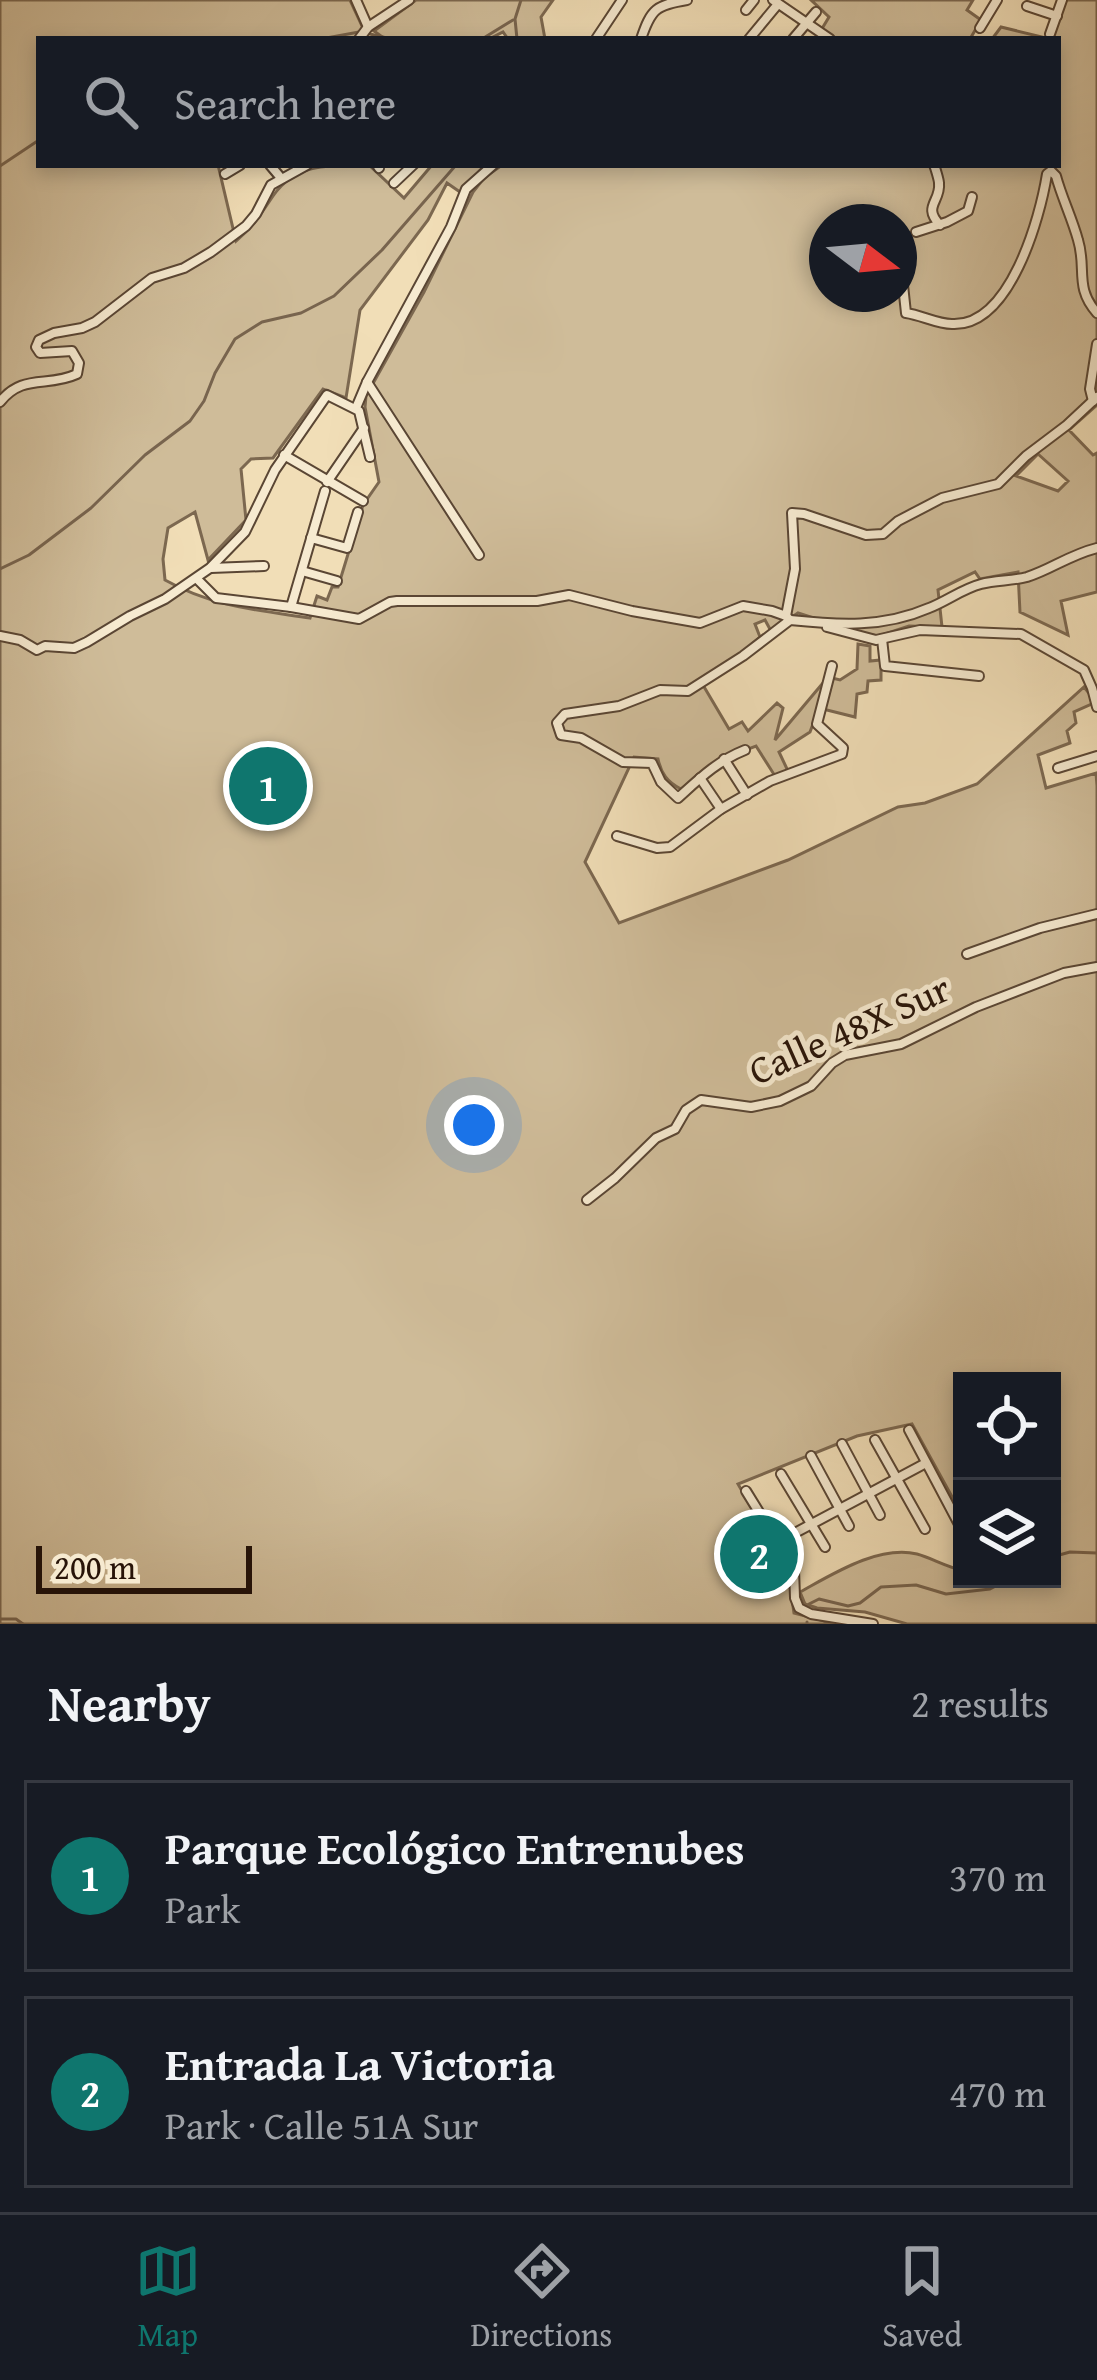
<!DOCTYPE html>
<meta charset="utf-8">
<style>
:root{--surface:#171b24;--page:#242831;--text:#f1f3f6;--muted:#9ea1a6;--line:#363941;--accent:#0f766e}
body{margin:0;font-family:"Gentium Book Plus",serif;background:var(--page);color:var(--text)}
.controls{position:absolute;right:36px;bottom:36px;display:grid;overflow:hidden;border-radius:0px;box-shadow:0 6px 18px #0003}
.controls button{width:108px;height:108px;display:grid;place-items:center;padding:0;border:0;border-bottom:3px solid var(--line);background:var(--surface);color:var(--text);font:60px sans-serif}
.compass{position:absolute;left:809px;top:204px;width:108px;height:108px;border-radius:50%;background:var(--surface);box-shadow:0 6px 18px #0003;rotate:106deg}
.scale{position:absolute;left:36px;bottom:30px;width:216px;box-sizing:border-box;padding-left:12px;border:6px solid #281408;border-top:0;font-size:33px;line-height:42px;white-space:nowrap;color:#281408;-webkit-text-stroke:9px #f6ead0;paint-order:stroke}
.you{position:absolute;left:474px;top:1125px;width:42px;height:42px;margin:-30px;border:9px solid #fff;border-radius:50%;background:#1a73e8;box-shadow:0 0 0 18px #1a73e833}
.badge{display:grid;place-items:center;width:78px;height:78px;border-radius:50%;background:var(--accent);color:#fff;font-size:39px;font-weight:700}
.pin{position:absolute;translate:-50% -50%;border:6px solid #fff;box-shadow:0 3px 12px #0006}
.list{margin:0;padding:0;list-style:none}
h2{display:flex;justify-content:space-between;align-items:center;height:156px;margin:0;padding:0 48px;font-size:51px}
h2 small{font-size:39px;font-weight:400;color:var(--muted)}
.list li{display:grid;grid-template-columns:78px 1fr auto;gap:36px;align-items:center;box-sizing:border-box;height:192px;margin:0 24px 24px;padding:0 24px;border:3px solid var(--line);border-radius:0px}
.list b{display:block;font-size:45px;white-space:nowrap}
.list p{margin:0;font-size:39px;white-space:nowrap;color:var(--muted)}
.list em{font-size:39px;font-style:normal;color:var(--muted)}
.icon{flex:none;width:66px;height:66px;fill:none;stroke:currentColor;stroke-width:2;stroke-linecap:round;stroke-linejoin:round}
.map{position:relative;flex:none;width:1097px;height:1624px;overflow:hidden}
.search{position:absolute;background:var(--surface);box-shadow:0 6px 18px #0003;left:36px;right:36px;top:36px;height:132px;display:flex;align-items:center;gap:30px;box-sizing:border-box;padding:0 42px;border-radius:0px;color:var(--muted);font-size:45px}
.sheet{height:588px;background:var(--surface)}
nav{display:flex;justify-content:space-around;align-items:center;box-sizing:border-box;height:168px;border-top:3px solid var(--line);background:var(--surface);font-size:33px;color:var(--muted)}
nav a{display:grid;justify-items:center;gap:6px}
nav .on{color:var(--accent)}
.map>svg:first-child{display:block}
.green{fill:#cfbc99;stroke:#7c6850;stroke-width:3;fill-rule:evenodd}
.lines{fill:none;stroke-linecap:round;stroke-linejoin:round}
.stream{stroke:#78644e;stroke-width:3}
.minor-casing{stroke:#5a4634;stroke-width:12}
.minor{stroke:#f6ead0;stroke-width:8}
.labels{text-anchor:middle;stroke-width:10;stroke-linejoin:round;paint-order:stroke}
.street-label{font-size:39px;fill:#281408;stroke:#f6ead0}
</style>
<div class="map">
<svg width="1097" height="1624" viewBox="0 0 1097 1624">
<rect width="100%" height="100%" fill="#f1deb7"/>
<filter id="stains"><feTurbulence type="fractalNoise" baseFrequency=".00167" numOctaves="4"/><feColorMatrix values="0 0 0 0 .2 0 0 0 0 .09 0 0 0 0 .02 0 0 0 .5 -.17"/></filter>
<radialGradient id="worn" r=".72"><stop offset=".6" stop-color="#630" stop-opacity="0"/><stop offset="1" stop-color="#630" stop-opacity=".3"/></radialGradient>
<g class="green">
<path d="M0,0H350L363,28L354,39H39V165H218L236,241C254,226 260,215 273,196C296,162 333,165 369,165L404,198L432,165H485L460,192L447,183L428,220L360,310L346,398L323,389L273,458L251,459L241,469L246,520L208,560L195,512L168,528L163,559L165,580C213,607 257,610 310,618L317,596L327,600L332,587H338L363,505L379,482L365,407L366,396L424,292L473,192L484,178L502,165H1058V39H992L1001,27L1050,39L1066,0H1097V405L1069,430L1093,455L1097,453V592L1061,601L1068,635L1020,612L1018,572L980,579L975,572L938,590L942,627L909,626L879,636L863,634L798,613L771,631L765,620L755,624L760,637L740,655L700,680L729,729L742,722L748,731L777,703L783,708L775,740L828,677L840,680L857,669L858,644L870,646V661L881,660V680L868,681L867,692L857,694L855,717L819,708L810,732L779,752L788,771L775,776L756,746L724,758L681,789C667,782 661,773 658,759L634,757L585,862L619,923L788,860L898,807L925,803L977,784L1084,687L1096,702L1074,712L1076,723L1067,731L1070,743L1038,755L1046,788L1096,773L1097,786V1624H907L865,1612L817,1608L805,1604L800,1592C833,1574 878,1545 917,1554C932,1558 946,1567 962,1570V1579H1052V1381H962V1515L912,1424L857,1436L738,1484L788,1572L794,1613L836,1624H0ZM827,222H899V294H827ZM1038,454L1068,481L1058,491L1016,476Z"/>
<polygon points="416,0 553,0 541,17 545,39 508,39 503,32 489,39 385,39 374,31"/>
<polygon points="811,0 973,0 967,10 981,20 970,39 829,39 820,32 829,17"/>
</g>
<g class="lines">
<g class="stream">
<polyline points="370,34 391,39"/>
<polyline points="321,39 359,32"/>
<polyline points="482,39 513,20"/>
<polyline points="517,39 515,19 521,0"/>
<polyline points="0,166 39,140"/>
<polyline points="0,569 29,555 91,508 145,455 190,421 204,401 215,373 235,339 262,322 301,313 334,296 382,250 456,165"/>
<polyline points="1052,1557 1070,1552 1097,1553"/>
<polyline points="809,1604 819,1599 848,1606 860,1603 881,1587 916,1585 946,1594 990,1589 1009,1579"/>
<polyline points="0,1619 16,1619 23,1624"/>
<polyline points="807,1624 807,1622"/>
</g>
<g class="minor-casing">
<g id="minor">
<polyline points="356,0 368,27"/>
<polyline points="773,0 830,39"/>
<polyline points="1027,6 1057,16"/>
<polyline points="746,10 754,0"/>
<polyline points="980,28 997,0"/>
<polyline points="1050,34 1062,0"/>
<polyline points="359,39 368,27 409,0"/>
<polyline points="596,39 622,0"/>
<path d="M641,39C651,9 656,5 687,0"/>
<polyline points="749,39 778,4"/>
<polyline points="793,39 816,12"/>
<polyline points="270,165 281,178"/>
<polyline points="377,165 379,168"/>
<path d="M934,165C935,167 939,180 939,183C941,202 922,206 940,225"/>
<polyline points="225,174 240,165"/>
<polyline points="394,183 413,165"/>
<polyline points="916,232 947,222 968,211 972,197"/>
<path d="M903,285L906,313C921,315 937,324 952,324C1010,327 1040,218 1047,174L1051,171L1056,176C1062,198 1072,218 1078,240C1087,269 1074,287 1097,313"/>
<polyline points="367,382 479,555"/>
<polyline points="1093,401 1090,389 1097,344"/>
<path d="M0,402C23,373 47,388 77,374L79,363L72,351L40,353L36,347L39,340L54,333L82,328L95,322L152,278L184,268L211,252L246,226L256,214L271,185L307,165"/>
<polyline points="356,408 367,382 451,227 466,189 493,165"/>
<polyline points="284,455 363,501"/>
<polyline points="327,482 364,428"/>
<polyline points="311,538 347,548 358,512"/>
<polyline points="211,568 264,566"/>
<polyline points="302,571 337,581"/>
<polyline points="197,579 216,598 291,607 359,619 390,602 397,601 537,601 569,595 632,611 700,623 743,606 772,611 786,616 790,620"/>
<polyline points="291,607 325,491"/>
<polyline points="786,616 795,569 792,513 804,514 866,535 883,534 898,521 942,498 998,484 1026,456 1067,425 1097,397"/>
<polyline points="827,627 876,640 920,630 1021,634 1084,670 1092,688 1097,707"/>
<polyline points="0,636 20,640 37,650 45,646 74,648 87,642 130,616 165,599 210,568 245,532 275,470 327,395 359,411 370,457"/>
<polyline points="882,639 885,666 979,676"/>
<path d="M745,750C717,761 699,779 678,798L661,782L652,763L623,762L581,738L561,735L557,723L565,714L619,706L660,690L688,691L743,656L790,620C839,625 883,628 929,608C947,601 962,589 981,584C996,580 1012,581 1027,577C1052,569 1069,555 1097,548"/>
<polyline points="724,759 747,795"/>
<polyline points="1058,768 1097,756"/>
<polyline points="700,778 721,809"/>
<polyline points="617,836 657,848 670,847 721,809 770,781 842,754 843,748 817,724 832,666"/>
<polyline points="967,954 1040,928 1097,914"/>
<polyline points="587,1200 615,1178 656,1138 675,1129 686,1110 701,1100 751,1107 780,1101 811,1086 832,1063 845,1055 901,1044 976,1007 1064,973 1097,967"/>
<polyline points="909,1430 962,1530"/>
<polyline points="875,1440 925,1529"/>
<polyline points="842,1444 880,1515"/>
<polyline points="811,1456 849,1526"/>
<polyline points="781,1474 825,1547"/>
<polyline points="746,1491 794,1569 795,1598 799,1608 811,1614 873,1624"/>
<polyline points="778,1542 926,1463"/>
</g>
</g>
<use href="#minor" class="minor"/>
</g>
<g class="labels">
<g class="street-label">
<text transform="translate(849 1029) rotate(-24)" y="14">Calle 48X Sur</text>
</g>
</g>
<rect width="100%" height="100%" filter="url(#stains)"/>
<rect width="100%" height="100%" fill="url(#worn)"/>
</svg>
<div class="controls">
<button><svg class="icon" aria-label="locate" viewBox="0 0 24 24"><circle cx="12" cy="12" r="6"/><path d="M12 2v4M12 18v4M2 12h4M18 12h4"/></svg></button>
<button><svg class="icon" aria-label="layers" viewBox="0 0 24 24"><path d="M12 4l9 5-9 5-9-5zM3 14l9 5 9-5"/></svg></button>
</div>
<svg class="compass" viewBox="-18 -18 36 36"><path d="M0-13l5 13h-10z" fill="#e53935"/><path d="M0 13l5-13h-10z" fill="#9ea1a6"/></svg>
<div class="scale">200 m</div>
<div class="you"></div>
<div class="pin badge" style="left:268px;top:786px">1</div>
<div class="pin badge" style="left:759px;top:1554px">2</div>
<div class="search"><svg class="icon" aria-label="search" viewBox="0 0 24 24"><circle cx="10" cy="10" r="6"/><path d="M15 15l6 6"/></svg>Search here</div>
</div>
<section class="sheet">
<h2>Nearby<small>2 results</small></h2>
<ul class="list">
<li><span class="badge">1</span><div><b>Parque Ecológico Entrenubes</b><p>Park</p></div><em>370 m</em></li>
<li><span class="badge">2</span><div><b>Entrada La Victoria</b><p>Park · Calle 51A Sur</p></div><em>470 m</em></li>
</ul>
</section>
<nav>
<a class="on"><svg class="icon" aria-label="map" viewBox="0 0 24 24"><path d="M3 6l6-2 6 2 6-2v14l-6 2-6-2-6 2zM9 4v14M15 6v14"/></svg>Map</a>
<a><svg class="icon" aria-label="directions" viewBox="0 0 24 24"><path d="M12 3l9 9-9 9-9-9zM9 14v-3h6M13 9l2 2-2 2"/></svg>Directions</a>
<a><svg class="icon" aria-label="saved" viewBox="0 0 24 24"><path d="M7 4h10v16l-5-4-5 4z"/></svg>Saved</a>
</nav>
